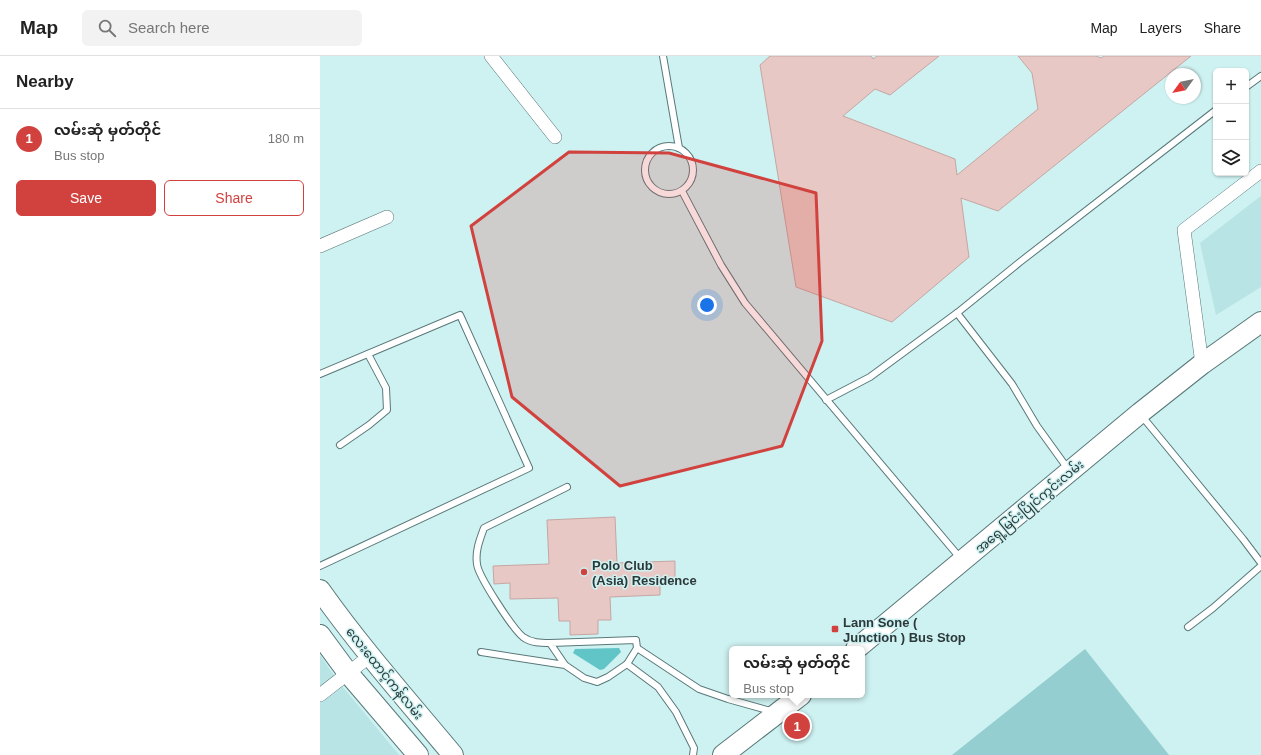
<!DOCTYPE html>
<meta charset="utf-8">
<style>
:root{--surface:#fff;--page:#f2f2f2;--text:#222;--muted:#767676;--line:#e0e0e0;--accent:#d1423e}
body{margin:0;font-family:Arial,"Noto Sans Myanmar",sans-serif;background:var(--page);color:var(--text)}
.controls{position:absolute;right:12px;top:12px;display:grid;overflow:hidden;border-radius:6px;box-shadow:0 1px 3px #0004}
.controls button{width:36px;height:36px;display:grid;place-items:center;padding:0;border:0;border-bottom:1px solid var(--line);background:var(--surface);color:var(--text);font:20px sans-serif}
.compass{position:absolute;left:845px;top:12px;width:36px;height:36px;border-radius:50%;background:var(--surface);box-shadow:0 1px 3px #0004;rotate:237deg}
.you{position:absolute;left:387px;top:249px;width:14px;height:14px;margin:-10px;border:3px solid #fff;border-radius:50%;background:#1a73e8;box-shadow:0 0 0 6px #1a73e833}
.badge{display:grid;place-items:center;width:26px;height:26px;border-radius:50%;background:var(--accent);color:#fff;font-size:13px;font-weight:700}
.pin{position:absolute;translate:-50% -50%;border:2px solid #fff;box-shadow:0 1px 4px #0006}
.popup{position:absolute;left:409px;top:590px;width:136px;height:52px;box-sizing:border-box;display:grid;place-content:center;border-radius:6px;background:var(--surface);filter:drop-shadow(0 1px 3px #0005);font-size:13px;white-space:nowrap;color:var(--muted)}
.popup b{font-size:15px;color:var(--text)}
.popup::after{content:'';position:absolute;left:50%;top:100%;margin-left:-8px;border:8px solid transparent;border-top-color:var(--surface)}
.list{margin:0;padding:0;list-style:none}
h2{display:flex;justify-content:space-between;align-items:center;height:52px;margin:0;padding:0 16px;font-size:17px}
h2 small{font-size:13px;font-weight:400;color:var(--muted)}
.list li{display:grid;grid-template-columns:26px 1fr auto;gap:12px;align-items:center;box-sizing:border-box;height:60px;padding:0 16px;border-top:1px solid var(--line)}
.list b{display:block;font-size:15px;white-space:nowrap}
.list p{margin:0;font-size:13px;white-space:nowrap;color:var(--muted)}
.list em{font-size:13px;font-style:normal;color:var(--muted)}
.actions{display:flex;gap:8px;padding:12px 16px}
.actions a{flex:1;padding:9px 0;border:1px solid var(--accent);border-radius:6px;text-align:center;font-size:14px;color:var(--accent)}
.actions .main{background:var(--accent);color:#fff}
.icon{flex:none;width:22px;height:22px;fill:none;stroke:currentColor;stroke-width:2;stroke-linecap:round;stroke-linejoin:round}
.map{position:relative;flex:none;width:941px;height:699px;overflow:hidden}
header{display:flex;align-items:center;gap:24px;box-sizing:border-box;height:56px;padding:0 20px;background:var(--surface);border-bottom:1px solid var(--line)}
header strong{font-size:19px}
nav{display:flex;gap:22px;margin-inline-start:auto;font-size:14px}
.search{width:280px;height:36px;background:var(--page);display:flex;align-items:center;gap:10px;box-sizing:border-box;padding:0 14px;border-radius:6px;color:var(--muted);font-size:15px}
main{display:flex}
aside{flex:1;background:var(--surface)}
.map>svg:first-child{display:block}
.built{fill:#b8e4e6}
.green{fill:#94ced0}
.water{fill:#61c5c8}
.building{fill:#e8c8c4;stroke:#c5a6a3}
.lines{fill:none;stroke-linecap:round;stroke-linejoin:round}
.lane-casing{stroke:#597879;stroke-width:8}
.street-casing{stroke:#597879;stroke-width:14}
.primary-casing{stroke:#597879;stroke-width:22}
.lane{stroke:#fff;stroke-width:6}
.street{stroke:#fff;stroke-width:13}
.primary{stroke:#fff;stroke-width:20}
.marked{fill:#d1423e;fill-opacity:0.2;stroke:#d1423e;stroke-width:3;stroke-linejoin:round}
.poi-dot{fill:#d1423e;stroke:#cef1f1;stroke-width:1.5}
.labels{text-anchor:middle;stroke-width:3;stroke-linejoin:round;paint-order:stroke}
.street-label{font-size:13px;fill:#2c393a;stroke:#cef1f1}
.poi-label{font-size:13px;font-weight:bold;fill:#2c393a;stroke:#cef1f1;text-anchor:start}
</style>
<header>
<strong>Map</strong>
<div class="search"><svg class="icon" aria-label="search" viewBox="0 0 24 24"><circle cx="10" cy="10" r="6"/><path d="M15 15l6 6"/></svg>Search here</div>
<nav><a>Map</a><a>Layers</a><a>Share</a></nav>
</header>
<main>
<aside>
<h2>Nearby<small></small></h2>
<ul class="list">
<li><span class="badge">1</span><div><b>လမ်းဆုံ မှတ်တိုင်</b><p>Bus stop</p></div><em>180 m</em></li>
</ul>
<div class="actions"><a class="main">Save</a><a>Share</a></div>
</aside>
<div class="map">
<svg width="941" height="699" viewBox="0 0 941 699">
<rect width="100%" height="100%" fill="#cef1f1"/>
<g class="built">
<polygon points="941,140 941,231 896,259 880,187"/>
<polygon points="0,599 17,624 79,699 0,699"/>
</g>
<polygon class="green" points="765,593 849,699 632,699"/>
<polygon class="water" points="299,592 301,596 284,613 280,614 253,597 255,593"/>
<g class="building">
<polygon points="450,0 551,0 553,3 557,0 619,0 570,39 555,33 523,60 635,103 637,119 718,53 712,17 698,0 776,0 781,2 784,0 871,0 678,155 641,142 649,201 572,266 476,231 440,9"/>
<polygon points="295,461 297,507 355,505 355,522 340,522 340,539 290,541 291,564 278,564 278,578 250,579 250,565 239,565 238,542 190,543 190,527 174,528 173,510 229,508 227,464"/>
</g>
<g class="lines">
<g class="lane-casing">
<g id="lane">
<polyline points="343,0 359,92"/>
<polyline points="926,31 941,20"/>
<circle cx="349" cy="114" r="24"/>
<polyline points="362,135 401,209 425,247 641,503"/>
<polyline points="0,318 140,259 209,412 0,510"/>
<polyline points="506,344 550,321 637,257"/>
<polyline points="821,359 923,483 941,507"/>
<polyline points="20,389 49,369 67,354 66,332 48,298"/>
<polyline points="748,413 717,370 692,328 637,257 700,206 896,54"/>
<polyline points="868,571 893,552 941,510"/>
<path d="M230,587C221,587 211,587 203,581C193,573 158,520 157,508C155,495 160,483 164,472L247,431"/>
<polyline points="317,592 379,633 408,643 454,656"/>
<polyline points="161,596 245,609 264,622 277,626 288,621 307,608 317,592 316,584 230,587 245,609"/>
<polyline points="307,608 338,631 356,656 374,692 373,699"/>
</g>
</g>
<g class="street-casing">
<g id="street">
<polyline points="171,0 235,81"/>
<polyline points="0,190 67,161"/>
<polyline points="882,308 864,174 941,115"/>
<polyline points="0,639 50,600"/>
</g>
</g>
<g class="primary-casing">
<g id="primary">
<path d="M0,534C41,592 88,645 133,699"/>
<polyline points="0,579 28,617 98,699"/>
<polyline points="536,593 820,357 882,308 941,266"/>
<polyline points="403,699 481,639"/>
</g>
</g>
<use href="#lane" class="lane"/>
<use href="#street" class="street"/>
<use href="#primary" class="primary"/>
</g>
<path class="marked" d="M249,96L349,97L496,137L502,285L462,390L300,430L192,341L151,170Z"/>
<g class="poi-dot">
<circle cx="264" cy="516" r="4"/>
<rect x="511" y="569" width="8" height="8" rx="2"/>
</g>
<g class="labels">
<g class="street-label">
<text transform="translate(709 450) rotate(-40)" y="5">အရှေ့မြင်းပြိုင်ကွင်းလမ်း</text>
<text transform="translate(65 617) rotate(51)" y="5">လေးထောင့်ကန်လမ်း</text>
</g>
<g class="poi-label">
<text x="272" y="514">Polo Club<tspan x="272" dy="15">(Asia) Residence</tspan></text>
<text x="523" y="571">Lann Sone (<tspan x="523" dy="15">Junction ) Bus Stop</tspan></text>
</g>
</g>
</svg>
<div class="controls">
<button>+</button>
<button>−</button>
<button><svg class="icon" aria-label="layers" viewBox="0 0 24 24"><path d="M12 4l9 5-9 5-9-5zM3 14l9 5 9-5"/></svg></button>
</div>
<svg class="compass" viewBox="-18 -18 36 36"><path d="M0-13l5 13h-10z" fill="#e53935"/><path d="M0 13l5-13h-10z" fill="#767676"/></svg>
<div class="you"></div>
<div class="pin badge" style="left:477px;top:670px">1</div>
<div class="popup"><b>လမ်းဆုံ မှတ်တိုင်</b>Bus stop</div>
</div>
</main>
